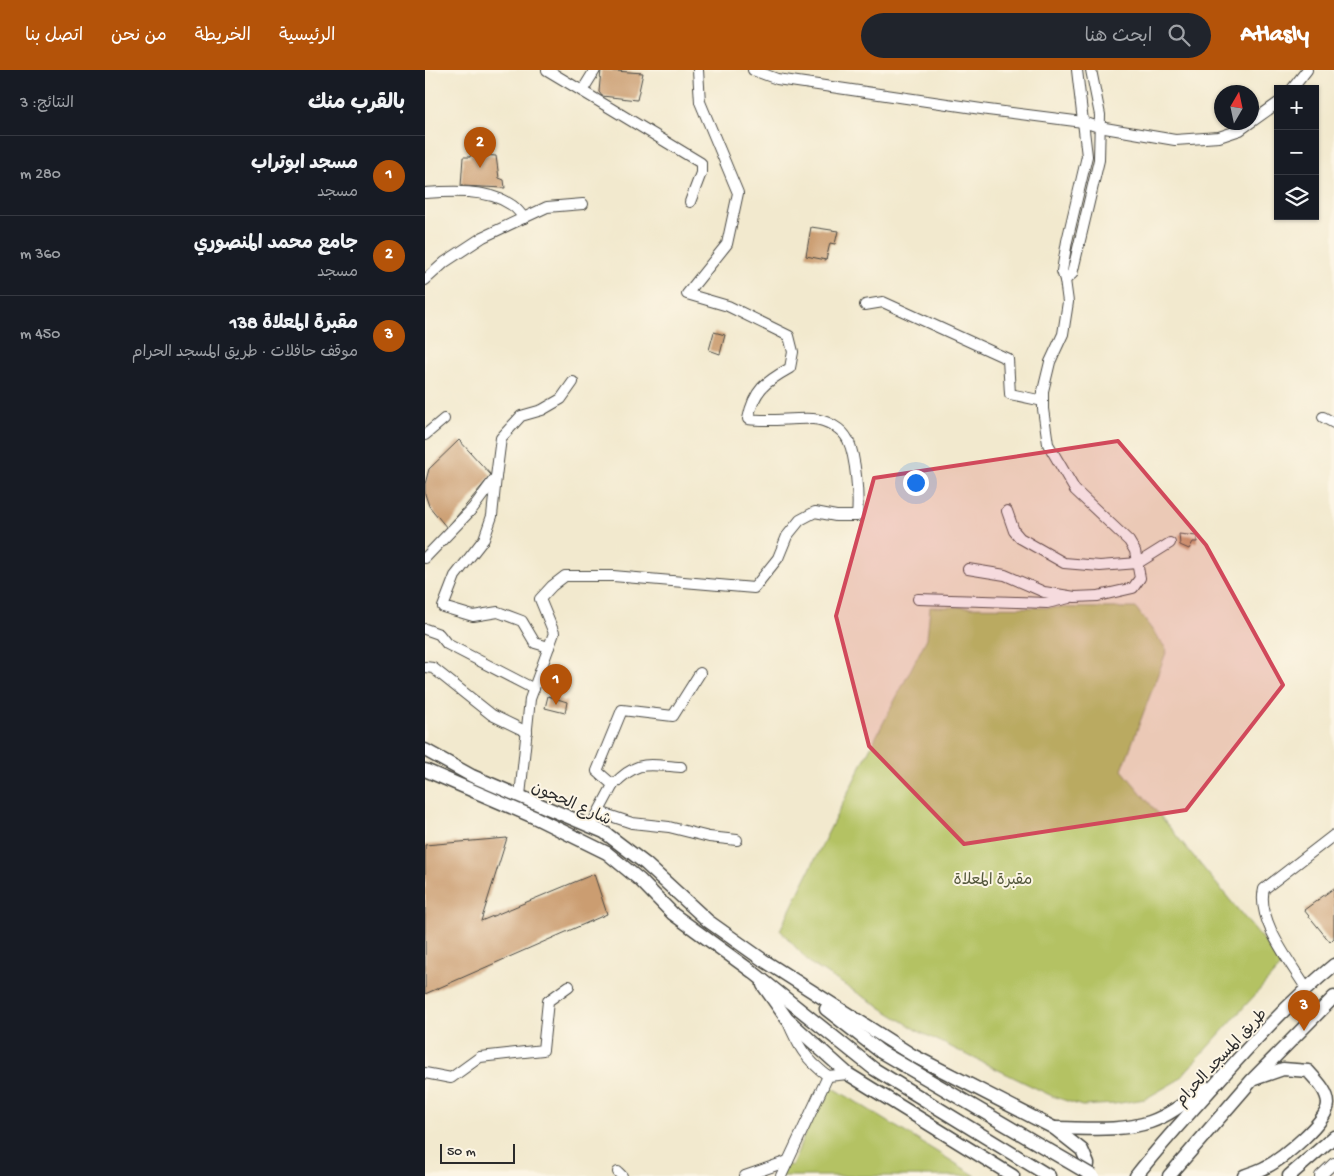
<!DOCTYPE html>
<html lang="ar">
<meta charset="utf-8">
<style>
:root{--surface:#171b24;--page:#20242c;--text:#f1f3f6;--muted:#9ea1a6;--line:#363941;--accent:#b45309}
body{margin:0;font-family:"Gochi Hand","Playpen Sans Arabic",sans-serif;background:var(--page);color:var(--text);direction:rtl}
.controls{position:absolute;right:15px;top:15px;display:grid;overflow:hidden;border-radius:0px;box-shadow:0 1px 4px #0004}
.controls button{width:45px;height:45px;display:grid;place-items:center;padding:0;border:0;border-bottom:1px solid var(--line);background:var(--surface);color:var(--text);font:25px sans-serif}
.compass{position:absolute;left:789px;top:15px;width:45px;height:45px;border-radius:50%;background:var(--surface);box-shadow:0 1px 4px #0004;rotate:9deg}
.scale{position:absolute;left:15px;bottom:12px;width:75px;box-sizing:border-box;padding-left:5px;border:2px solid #2b2b2b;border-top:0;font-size:14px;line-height:18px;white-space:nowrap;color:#2b2b2b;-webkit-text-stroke:4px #fcf5e5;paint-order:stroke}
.you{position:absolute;left:490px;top:412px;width:18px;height:18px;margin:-12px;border:4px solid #fff;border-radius:50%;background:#1a73e8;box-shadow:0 0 0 8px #1a73e833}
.badge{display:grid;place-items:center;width:32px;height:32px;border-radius:50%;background:var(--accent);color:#fff;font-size:16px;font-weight:700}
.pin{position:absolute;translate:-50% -41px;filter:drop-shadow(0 1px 2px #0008)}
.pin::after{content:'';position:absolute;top:26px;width:18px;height:15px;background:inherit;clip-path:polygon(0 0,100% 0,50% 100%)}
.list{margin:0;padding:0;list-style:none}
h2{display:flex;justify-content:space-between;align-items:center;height:65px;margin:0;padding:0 20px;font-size:21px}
h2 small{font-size:16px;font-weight:400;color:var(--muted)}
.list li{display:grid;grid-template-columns:32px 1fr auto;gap:15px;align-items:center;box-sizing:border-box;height:80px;padding:0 20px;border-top:1px solid var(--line)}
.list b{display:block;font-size:19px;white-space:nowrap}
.list p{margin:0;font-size:16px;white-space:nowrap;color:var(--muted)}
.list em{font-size:16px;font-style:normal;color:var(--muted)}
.icon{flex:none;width:28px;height:28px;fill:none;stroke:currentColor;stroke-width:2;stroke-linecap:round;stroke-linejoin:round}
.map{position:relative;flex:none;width:909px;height:1106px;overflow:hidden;direction:ltr}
header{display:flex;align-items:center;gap:30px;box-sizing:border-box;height:70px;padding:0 25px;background:var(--accent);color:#fff}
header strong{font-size:24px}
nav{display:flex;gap:28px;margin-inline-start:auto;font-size:18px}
.search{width:350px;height:45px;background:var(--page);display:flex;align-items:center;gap:12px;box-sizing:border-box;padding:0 18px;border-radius:28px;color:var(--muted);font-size:19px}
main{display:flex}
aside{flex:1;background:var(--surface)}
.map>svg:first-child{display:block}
.green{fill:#b4c264;stroke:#707648}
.building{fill:#cb9d71}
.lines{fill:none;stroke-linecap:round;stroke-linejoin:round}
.minor-casing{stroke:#494843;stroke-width:12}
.major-casing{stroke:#494843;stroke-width:15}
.minor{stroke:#fff;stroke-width:10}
.major{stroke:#fff;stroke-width:12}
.major-bridge-casing{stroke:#494843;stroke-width:15;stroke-linecap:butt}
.major-bridge{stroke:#fff;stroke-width:12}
.marked{fill:#d1495b;fill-opacity:0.2;stroke:#d1495b;stroke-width:4;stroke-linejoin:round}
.labels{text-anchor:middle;stroke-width:4;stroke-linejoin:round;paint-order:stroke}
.street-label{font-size:16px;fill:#2b2b2b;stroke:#fcf5e5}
.park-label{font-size:16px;fill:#54583c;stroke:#fcf5e5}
</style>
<header>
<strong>Atlasly</strong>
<div class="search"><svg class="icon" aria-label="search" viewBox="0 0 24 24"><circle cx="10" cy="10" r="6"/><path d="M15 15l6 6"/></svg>ابحث هنا</div>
<nav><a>الرئيسية</a><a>الخريطة</a><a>من نحن</a><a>اتصل بنا</a></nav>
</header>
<main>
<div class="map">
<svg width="909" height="1106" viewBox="0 0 909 1106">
<rect width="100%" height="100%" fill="#fcf5e5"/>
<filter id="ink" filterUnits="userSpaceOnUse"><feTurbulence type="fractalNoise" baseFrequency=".02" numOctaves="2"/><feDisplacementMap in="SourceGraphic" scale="10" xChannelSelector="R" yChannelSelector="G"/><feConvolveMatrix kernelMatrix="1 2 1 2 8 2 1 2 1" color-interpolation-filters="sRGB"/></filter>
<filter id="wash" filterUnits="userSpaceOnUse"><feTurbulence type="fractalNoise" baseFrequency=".0096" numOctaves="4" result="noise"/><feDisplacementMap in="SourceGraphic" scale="20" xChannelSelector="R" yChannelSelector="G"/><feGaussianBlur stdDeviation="1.12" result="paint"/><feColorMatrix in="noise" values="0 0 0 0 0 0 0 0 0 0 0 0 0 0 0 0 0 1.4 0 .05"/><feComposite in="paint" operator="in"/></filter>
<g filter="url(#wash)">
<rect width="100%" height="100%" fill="#f2e9ce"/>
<g class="green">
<polygon points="505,537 711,538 742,580 697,700 858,894 753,1010 720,1029 689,1034 657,1036 627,1026 495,962 386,894 355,860 436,696 502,568"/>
<polygon points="407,1017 551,1106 355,1106 360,1094 367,1096 397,1021"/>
</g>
<g id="blocks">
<g class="building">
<polygon points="176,0 218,3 212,30 177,26 174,22"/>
<polygon points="46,84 71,86 74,108 79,110 80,118 36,116 38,87 45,87"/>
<polygon points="386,157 413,161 410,174 405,173 401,190 381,186"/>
<polygon points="289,262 300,265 295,284 284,280"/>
<polygon points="34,370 66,405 22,458 4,436 0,424 0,414 4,399"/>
<polygon points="754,464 772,466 772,472 768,472 764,479 755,475"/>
<polygon points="123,626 142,632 140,643 120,638"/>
<polygon points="82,768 56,851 169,804 182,844 0,924 0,775"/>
<polygon points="909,818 909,868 905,872 879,840"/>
</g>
</g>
</g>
<g filter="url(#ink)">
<use href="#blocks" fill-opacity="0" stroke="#494843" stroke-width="1"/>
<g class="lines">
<g class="minor-casing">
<g id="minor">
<polyline points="122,0 157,21 170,0"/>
<polyline points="328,0 352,9 563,40 658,52 674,57 750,70 794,67 815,60 853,33"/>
<polyline points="652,0 662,86 642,171 637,201 640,210 647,204 674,90 675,45 666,0"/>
<polyline points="867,19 882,0"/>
<polyline points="157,21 276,93 276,103 265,132"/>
<path d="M0,123C26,121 62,119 85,134C91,137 95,143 99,148"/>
<polyline points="0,210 20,192 58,167 122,137 158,134"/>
<polyline points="440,235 458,232 583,289 585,324 618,331"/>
<polyline points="898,347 909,353"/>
<polyline points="0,365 19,349"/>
<polyline points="71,407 67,446 59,469 30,506 18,537 48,546 73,542 97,551 110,573 124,577"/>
<polyline points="582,441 589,461 595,468 639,493 675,496 713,493 745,473"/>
<polyline points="0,488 48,438 71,407 76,368 96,346 117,340 136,329 148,312"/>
<polyline points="543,499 580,505 619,522 650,527 673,526 708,518 715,508 710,481 704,471 650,420 623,374 618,339 618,321 625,292 638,264 643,232 640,210"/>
<polyline points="493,529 622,533 644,528"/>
<polyline points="0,559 14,564 22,574 109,619"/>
<polyline points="0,597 8,598 67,645 102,662"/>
<path d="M188,715C214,689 221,695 256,697"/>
<path d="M95,726L105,629L129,563L115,529L127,516L140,506H188L329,518L353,488L362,466L375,450L390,442L411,446H432C434,428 431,387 423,370C417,358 401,350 388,349C366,348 345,352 323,349C329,320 340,312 365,298L368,282L364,266L303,236L262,224L302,174L313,123L275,32L273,0"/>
<polyline points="174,742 207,753 244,757 284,767 312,770"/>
<polyline points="166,756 188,715 172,701 197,640 248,646 275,603"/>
<path d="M881,918C866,893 831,850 839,819L909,765"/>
<path d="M362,950C373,976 380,989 403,1006L423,1004"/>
<polyline points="0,1003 26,1008 55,987 118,980 123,931 144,916"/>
<polyline points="193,1102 197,1106"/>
<polyline points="320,1106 363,1091"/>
<polyline points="356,1106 403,1006"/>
<polyline points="895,1106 909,1093"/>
</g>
</g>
<g class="major-casing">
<g id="major">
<polyline points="0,680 47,706 179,762 221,794 283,851 338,890 487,985 629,1058 657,1080 663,1094 661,1106"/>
<polyline points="0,700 109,747 182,783 215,810 248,844 329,903 449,999 624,1106"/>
<polyline points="338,915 362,949 423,1004 588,1106"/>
<polyline points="401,939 456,982"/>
<path d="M629,1058C660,1058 695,1062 725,1052C746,1045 763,1030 780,1017"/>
<path d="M711,1106C735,1075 762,1046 788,1017C826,974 865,931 909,895"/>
<polyline points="744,1106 827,1010 909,927"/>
<path d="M819,1106C826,1103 834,1101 841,1097C857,1089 902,1052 903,1034C903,1021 891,1010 883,1001L858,999L829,1009"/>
<polyline points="864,1106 909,1067"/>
</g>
</g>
<use href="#minor" class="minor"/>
<use href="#major" class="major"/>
<g class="major-bridge-casing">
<polyline id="major-bridge" points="456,982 668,1106"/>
</g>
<use href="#major-bridge" class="major-bridge"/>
</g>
</g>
<path class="marked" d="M693,371L781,475L858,615L761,740L539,774L444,676L411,546L449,408Z"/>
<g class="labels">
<g class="street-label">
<text transform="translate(147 732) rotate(24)" y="6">شارع الحجون</text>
<text transform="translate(795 986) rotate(-47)" y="6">طريق المسجد الحرام</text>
</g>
<g class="park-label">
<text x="568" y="814">مقبرة المعلاة</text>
</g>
</g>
</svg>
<div class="controls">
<button>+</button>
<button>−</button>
<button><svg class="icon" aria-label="layers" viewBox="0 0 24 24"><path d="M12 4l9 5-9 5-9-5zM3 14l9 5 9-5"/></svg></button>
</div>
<svg class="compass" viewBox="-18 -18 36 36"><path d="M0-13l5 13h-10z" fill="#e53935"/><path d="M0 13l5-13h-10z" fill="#9ea1a6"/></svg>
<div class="scale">50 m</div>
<div class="you"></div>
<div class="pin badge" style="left:131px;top:635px">1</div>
<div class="pin badge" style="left:55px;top:98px">2</div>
<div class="pin badge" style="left:879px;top:961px">3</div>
</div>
<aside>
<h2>بالقرب منك<small>النتائج: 3</small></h2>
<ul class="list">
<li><span class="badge">1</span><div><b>مسجد ابوتراب</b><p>مسجد</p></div><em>280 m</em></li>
<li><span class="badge">2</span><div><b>جامع محمد المنصوري</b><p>مسجد</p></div><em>360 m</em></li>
<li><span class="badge">3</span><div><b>مقبرة المعلاة 138</b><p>موقف حافلات · طريق المسجد الحرام</p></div><em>450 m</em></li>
</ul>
</aside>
</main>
